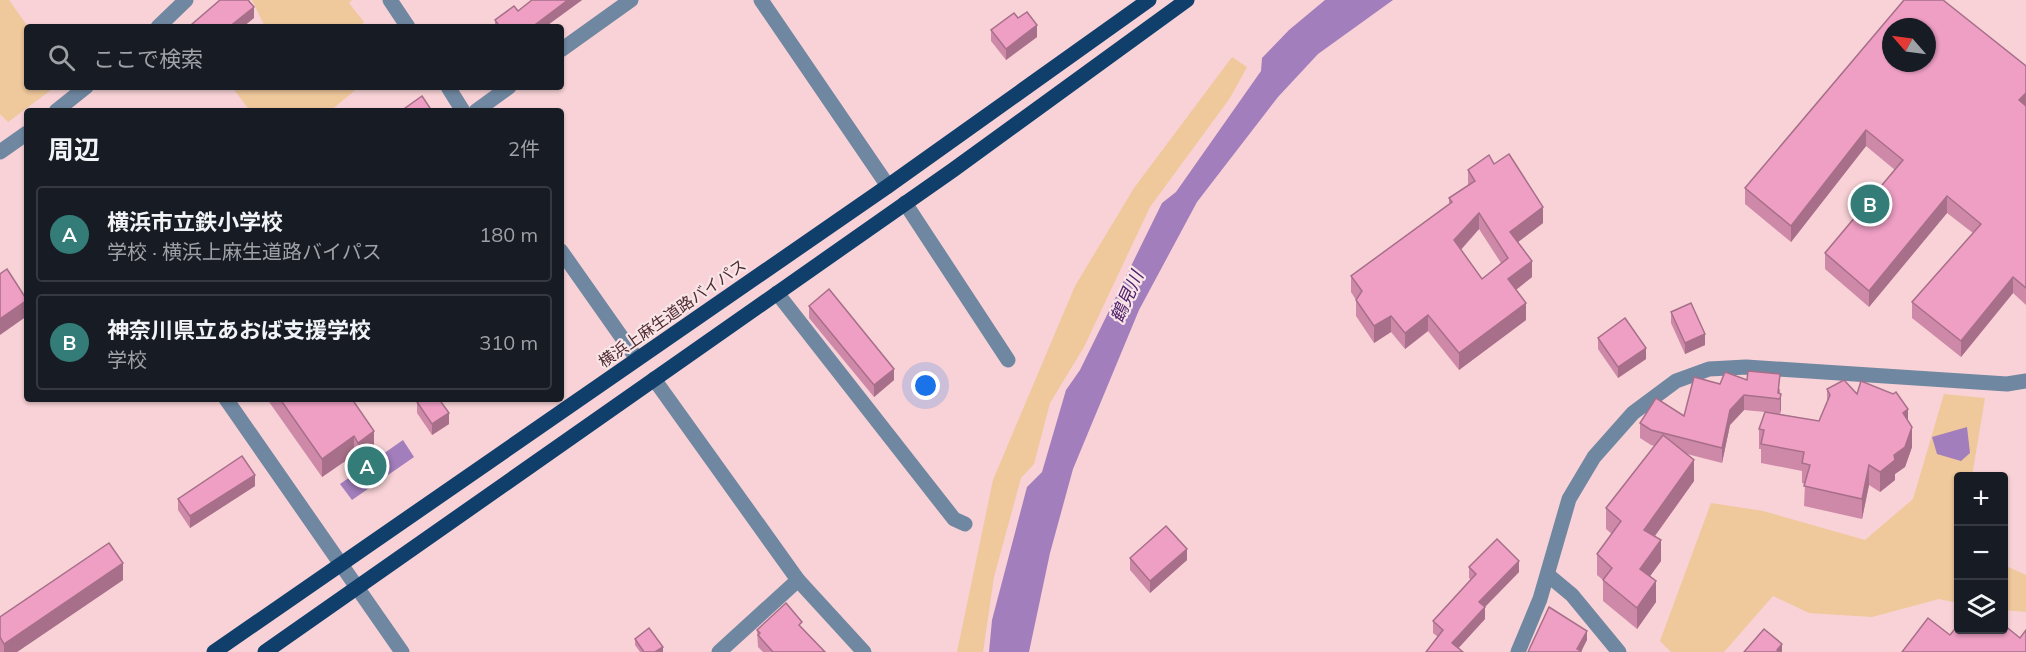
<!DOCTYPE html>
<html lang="ja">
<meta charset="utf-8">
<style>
:root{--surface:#171b24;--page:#20242c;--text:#f1f3f6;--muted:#9ea1a6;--line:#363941;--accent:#347c78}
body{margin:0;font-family:Mulish,"Noto Sans JP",sans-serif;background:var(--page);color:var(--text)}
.controls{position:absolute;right:18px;bottom:18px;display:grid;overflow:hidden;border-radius:6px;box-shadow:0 2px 4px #0004}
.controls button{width:54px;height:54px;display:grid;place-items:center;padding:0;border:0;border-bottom:2px solid var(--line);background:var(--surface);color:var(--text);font:30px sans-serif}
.compass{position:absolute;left:1882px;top:18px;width:54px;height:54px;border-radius:50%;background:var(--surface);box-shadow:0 2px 4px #0004;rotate:298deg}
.you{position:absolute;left:926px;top:386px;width:21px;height:21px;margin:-15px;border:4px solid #fff;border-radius:50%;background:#1a73e8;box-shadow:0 0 0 9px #1a73e833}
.badge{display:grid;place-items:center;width:39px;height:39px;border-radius:50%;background:var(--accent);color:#fff;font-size:20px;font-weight:700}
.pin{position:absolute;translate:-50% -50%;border:3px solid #fff;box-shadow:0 2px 6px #0006}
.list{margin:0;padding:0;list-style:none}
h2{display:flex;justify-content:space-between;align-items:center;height:78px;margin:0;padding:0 24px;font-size:26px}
h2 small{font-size:20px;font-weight:400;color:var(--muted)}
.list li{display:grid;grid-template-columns:39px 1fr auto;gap:18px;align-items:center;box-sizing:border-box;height:96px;margin:0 12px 12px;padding:0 12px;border:2px solid var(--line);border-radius:6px}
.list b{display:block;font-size:22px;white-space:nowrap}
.list p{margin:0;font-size:20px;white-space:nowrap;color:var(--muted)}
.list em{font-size:20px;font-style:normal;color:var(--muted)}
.icon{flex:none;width:33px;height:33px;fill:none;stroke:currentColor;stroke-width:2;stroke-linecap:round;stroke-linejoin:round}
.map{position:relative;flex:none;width:2026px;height:652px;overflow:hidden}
.search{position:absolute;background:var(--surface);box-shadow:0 2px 4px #0004;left:24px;top:24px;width:540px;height:66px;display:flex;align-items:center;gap:15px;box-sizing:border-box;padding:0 21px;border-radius:6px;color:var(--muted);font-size:22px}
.panel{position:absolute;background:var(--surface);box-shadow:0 2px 4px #0004;left:24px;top:108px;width:540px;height:294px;border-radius:6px}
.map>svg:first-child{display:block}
.green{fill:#efc89c}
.water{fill:#a27ebc}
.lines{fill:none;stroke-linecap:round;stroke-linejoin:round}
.minor{stroke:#6f87a0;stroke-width:15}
.major{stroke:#103f6b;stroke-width:15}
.wall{fill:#ce89a9;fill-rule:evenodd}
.shaded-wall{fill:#a76f89}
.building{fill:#ef9fc4;stroke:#a76f89;stroke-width:1.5;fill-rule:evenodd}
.labels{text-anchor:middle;stroke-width:4.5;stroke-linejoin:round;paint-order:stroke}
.street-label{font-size:16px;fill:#4f2c31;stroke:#f8e5e7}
.water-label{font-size:18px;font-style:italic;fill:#51226d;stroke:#f8e5e7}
</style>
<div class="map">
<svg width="2026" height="652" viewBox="0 0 2026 652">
<rect width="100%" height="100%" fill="#f8d2d6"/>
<g class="green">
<polygon points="0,0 9,0 28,27 27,87 55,87 8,122 0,114"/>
<polygon points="252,0 352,0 349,3 364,22 360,27 265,27"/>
<polygon points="1232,57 1247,67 1230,98 1150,207 1084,347 1050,403 1034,464 1021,478 994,577 983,652 957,652 993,480 1075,286 1134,188"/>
<polygon points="232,87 359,87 330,111 250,111"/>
<polygon points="1944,394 1985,398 1972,476 1958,476 1958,603 1939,599 1872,617 1809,613 1773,596 1724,652 1671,652 1660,641 1711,503 1763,511 1865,540 1913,499"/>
<polygon points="2004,565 2026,575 2026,612 2004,610"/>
</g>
<g class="water">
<polygon points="1325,0 1393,0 1318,54 1278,97 1197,202 1139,310 1073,469 1050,553 1029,652 989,652 992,620 1027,487 1042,472 1066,390 1080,370 1162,203 1176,192 1261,71 1262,58 1289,30"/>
<polygon points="1967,427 1970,453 1961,461 1937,454 1932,437"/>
<polygon points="403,440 414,457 352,500 340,484"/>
</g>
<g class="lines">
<g class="minor">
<polyline points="390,0 408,27"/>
<polyline points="761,0 888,186"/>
<polyline points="158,27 186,0"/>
<polyline points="561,50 631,0"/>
<polyline points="448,87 463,111"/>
<polyline points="56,111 86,87"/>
<polyline points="476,111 509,87"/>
<polyline points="0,152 27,133"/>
<polyline points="905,203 1008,360"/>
<polyline points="561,251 637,359"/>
<polyline points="777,293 954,519 965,524"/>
<polyline points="654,379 798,580 864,652"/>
<polyline points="226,399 402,652"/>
<polyline points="1548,575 1572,595 1619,652"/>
<polyline points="719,652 798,580"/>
<polyline points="1518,652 1540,599 1569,499 1594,457 1633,413 1676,381 1709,369 1746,367 2007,384 2026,381"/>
</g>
<g class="major">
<polyline points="214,652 888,186 1149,0"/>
<polyline points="265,652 953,170 1187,0"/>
</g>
</g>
<g class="wall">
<polygon points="532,0 582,0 545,27 495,27 495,20 518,11"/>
<polygon points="1904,0 2026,66 2026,305 2013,293 1961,357 1912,318 1912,302 1973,233 1947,213 1869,307 1825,269 1825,253 1895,170 1866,146 1791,242 1745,204 1745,188"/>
<polygon points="1018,18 1037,37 1006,60 991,41 991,30"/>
<path d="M1494,164L1543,223L1518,242L1532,277L1516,290L1526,320L1459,370L1428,331L1405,349L1391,332L1374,343L1356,316V300L1351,292V276L1449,204V198L1468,186V170ZM1479,229L1501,263L1482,279L1461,250Z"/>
<polygon points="809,306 894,380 874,397 809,318"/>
<polygon points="1671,312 1705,345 1685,354 1671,323"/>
<polygon points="1598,338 1646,359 1618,378 1598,349"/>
<polygon points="1747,380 1780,389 1781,409 1780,414 1819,421 1827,402 1827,389 1857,394 1908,420 1912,447 1905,467 1895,474 1895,480 1880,492 1869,485 1862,519 1804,506 1805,484 1802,483 1802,471 1761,463 1761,449 1759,449 1759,429 1765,412 1744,410 1730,425 1722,463 1687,454 1694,481 1655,536 1661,561 1650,576 1656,602 1637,629 1603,601 1603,580 1597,575 1597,554 1612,534 1606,529 1606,508 1655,446 1651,445 1640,438 1640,423 1684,416 1720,384"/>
<polygon points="267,399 352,399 374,450 358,461 354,455 322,477"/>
<polygon points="417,402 449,424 432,435 417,413"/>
<polygon points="255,486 190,528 178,510 178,499"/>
<polygon points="1130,558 1187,560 1150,593 1130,570"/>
<polygon points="1469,567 1519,572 1485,607 1485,619 1458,648 1438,637 1433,633 1433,621 1471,580 1469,578"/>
<polygon points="123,580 17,652 0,652 0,617"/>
<polygon points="802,629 826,652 763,652 758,647 757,630"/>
<polygon points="635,639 663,652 640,652 635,645"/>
</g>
<g class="shaded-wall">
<polygon points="568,0 582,0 545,27 532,27"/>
<polygon points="254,7 254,18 243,27 229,27"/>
<polygon points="1037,25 1037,37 1006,60 1006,49"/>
<polygon points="2026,93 2026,109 2019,100"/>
<polygon points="1866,130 1866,146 1791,242 1791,226"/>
<polygon points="1947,196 1947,213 1869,307 1869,291"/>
<polygon points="1543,207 1543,223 1510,248 1510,232"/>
<polygon points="1479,213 1479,229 1454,257 1454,240"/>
<polygon points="1532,261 1532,277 1508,296 1508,279"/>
<polygon points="2013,277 2013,293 1961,357 1961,341"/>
<polygon points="27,300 27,316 0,335 0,319"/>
<polygon points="1526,303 1526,320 1459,370 1459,353"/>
<polygon points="1428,315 1428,331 1405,349 1405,333"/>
<polygon points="1391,316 1391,332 1374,343 1374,326"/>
<polygon points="1705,334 1705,345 1685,354 1685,343"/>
<polygon points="1646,348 1646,359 1618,378 1618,367"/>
<polygon points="894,369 894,380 874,397 874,385"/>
<polygon points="1781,394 1781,409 1780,414 1780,399"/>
<polygon points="1744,395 1744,410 1730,425 1722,463 1722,448 1730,410"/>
<polygon points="1908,409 1908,429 1903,413"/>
<polygon points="449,413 449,424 432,435 432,424"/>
<polygon points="1912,427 1912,447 1905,467 1895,474 1895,480 1880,492 1880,472 1894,455"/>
<polygon points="374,431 374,450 358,461 358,443"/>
<polygon points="354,436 354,455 322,477 322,459"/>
<polygon points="1694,460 1694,481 1644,551 1644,530"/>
<polygon points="1869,465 1869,485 1862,519 1862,499"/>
<polygon points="255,475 255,486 190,528 190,516"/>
<polygon points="1661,540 1661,561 1640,590 1640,569"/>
<polygon points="1187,549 1187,560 1150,593 1150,581"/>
<polygon points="1519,561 1519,572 1479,613 1479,602"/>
<polygon points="123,563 123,580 17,652 4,652 4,644"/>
<polygon points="1656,581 1656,602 1637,629 1637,608"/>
<polygon points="1485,607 1485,619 1455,652 1452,643"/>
<polygon points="1587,631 1587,640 1581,652 1577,652 1577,649"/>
<polygon points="1782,644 1782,652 1777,652 1777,650"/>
<polygon points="663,647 663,652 655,652"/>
</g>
<g class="building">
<polygon points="220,0 248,0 254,7 229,27 192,27 191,25"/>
<polygon points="532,0 568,0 532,27 500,27 495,20 514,6 518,11"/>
<path d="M1904,0H1943L2026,66V93L2019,100L2026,106V288L2013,277L1961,341L1912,302L1981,224L1947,196L1869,291L1825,253L1903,160L1866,130L1791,226L1745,188ZM1891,27H1927V63H1891Z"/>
<polygon points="1027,12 1037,25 1006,49 991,30 1014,13 1018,18"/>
<polygon points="422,96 432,111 401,111"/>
<path d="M1509,154L1543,207L1510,232L1532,261L1508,279L1526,303L1459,353L1428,315L1405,333L1391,316L1374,326L1356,300L1362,291L1351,276L1452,202L1449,198L1475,181L1468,170L1489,155L1494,164ZM1479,213L1508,258L1482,279L1454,240Z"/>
<polygon points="7,269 27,300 0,319 0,274"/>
<polygon points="829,289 894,369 874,385 809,306"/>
<polygon points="1691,303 1705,334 1685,343 1671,312"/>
<polygon points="1625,318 1646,348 1618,367 1598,338"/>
<polygon points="1748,371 1780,374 1778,393 1781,394 1780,399 1744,395 1730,410 1722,448 1651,430 1640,423 1656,398 1684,416 1694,377 1720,384 1725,372 1747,380"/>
<polygon points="1844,380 1857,394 1861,381 1893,394 1896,392 1908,409 1903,413 1912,427 1905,447 1894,455 1895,460 1880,472 1869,465 1862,499 1804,486 1810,465 1802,463 1804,452 1761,444 1764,430 1759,429 1765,412 1819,421 1830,395 1827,389"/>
<polygon points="280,399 352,399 374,431 358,443 354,436 322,459"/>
<polygon points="421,399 439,399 449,413 432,424 417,402"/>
<polygon points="1663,435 1694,460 1644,530 1661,540 1640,569 1656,581 1637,608 1603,580 1612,568 1597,554 1621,521 1606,508"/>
<polygon points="242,456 255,475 190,516 178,499"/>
<polygon points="1166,526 1187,549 1150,581 1130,558"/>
<polygon points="1497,539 1519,561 1479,602 1485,607 1452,643 1463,652 1426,652 1443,630 1433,621 1476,574 1469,567"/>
<polygon points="109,543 123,563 4,644 0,637 0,617"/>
<polygon points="786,603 802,622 799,625 825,652 773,652 758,635 760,633 757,630"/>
<polygon points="1549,607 1587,631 1577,649 1581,651 1580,652 1528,652"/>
<polygon points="1928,618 1950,635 1959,624 1959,630 2004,630 2004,625 2020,638 2026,630 2026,652 1902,652"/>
<polygon points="649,628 663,647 655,652 644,652 635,639"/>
<polygon points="1764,629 1782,644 1777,650 1781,652 1744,652"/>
</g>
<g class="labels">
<g class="street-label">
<text transform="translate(672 313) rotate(-35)" y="6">横浜上麻生道路バイパス</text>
</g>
<g class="water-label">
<text transform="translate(1127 297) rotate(-66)" y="6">鶴見川</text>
</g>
</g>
</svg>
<div class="controls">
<button>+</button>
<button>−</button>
<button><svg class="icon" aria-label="layers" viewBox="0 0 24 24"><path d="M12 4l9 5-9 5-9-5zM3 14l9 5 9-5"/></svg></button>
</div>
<svg class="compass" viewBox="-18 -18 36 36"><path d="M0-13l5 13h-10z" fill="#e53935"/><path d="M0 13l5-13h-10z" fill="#9ea1a6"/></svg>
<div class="you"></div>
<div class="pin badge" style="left:367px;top:466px">A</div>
<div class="pin badge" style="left:1870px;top:204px">B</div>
<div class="search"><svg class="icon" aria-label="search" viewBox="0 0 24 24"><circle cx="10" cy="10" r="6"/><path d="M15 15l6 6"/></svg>ここで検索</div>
<section class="panel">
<h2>周辺<small>2件</small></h2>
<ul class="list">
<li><span class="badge">A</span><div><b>横浜市立鉄小学校</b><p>学校 · 横浜上麻生道路バイパス</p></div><em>180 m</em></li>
<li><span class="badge">B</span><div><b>神奈川県立あおば支援学校</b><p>学校</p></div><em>310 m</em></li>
</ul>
</section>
</div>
